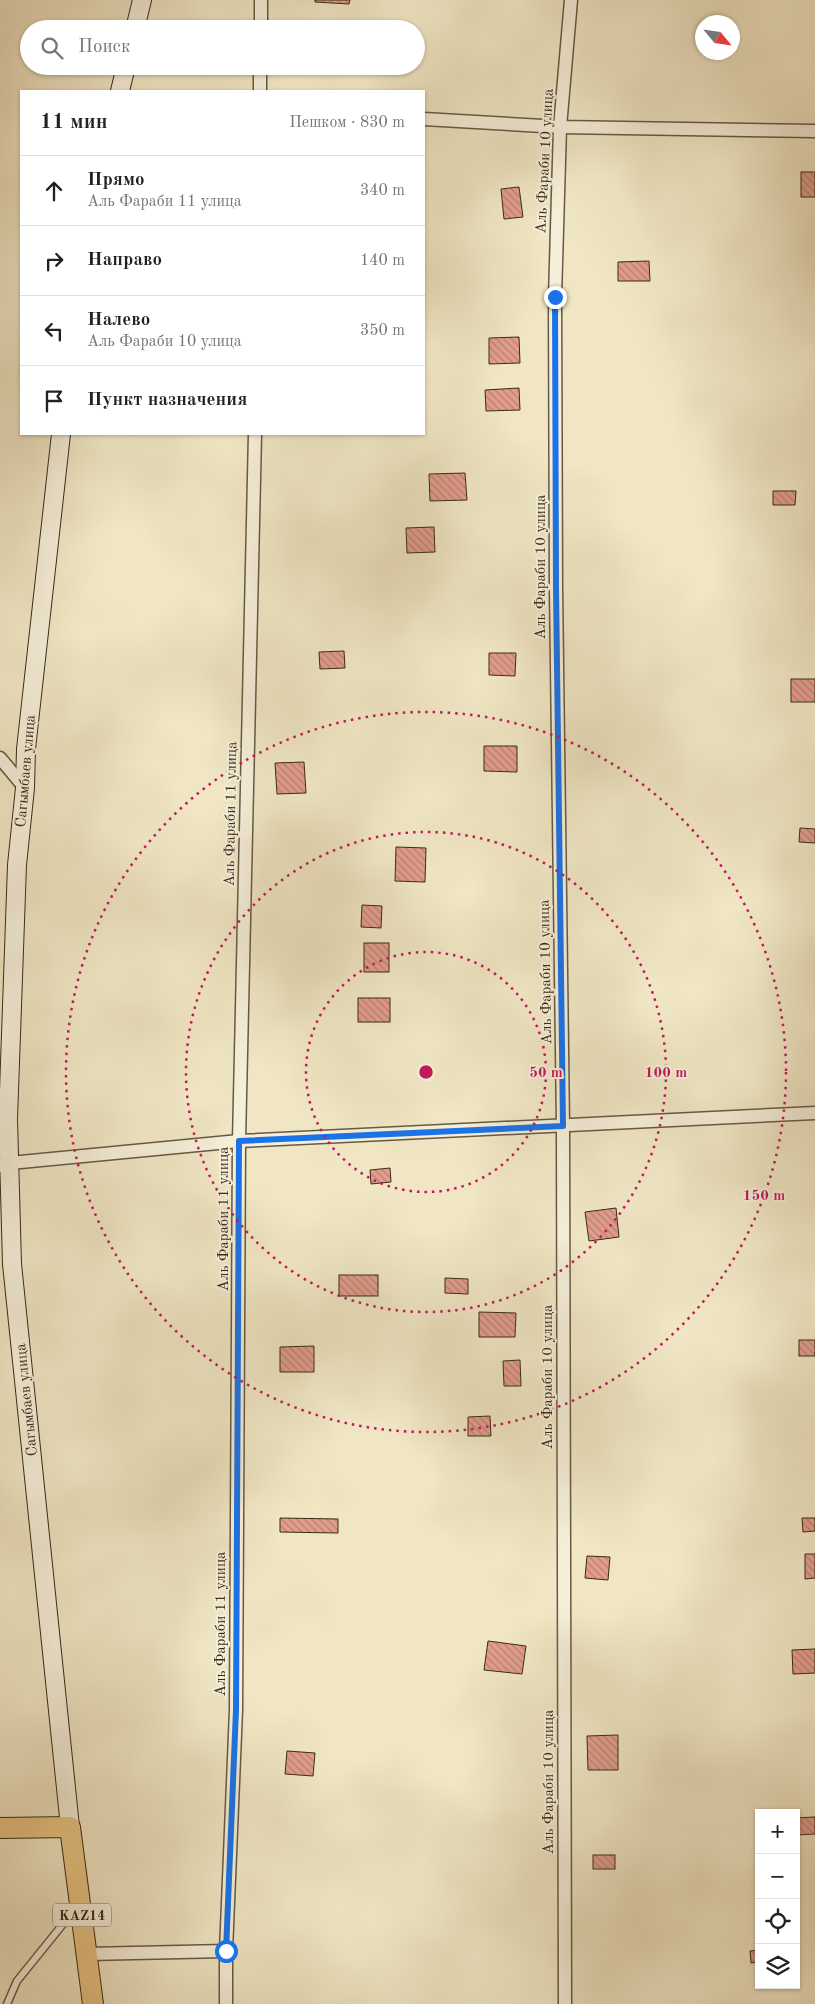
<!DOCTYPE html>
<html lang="ru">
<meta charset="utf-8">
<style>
:root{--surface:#fff;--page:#f2f2f2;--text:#222;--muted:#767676;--line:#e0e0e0}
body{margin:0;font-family:"Old Standard TT",serif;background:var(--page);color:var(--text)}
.controls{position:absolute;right:15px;bottom:15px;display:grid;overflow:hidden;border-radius:0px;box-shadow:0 1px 4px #0004}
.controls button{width:45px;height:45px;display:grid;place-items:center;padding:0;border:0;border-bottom:1px solid var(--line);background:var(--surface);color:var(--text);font:25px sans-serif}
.compass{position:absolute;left:695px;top:15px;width:45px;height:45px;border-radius:50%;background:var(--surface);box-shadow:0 1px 4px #0004;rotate:119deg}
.stop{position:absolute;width:15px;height:15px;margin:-11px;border:4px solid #1a73e8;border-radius:50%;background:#fff}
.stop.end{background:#1a73e8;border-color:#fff;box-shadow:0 1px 5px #0008}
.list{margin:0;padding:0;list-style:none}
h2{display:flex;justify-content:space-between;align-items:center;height:65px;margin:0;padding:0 20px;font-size:21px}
h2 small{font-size:16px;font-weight:400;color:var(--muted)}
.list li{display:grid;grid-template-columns:32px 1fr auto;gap:15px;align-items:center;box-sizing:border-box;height:70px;padding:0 20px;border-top:1px solid var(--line)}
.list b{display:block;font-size:19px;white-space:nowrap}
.list p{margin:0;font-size:16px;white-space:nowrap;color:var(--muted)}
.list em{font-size:16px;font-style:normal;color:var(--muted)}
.icon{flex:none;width:28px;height:28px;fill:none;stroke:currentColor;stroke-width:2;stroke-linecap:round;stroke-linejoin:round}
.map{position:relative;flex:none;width:815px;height:2004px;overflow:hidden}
.search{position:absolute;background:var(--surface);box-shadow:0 1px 4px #0004;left:20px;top:20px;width:405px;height:55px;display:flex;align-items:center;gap:12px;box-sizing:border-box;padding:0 18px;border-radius:28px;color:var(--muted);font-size:19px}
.panel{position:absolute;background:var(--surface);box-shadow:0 1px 4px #0004;left:20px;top:90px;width:405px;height:345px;border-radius:0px}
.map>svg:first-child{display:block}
.building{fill:url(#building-back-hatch);stroke:#392a18}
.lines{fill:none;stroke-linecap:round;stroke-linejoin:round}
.lane-casing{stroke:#675943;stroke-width:9}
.street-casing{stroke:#675943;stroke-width:15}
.secondary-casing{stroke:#392a18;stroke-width:20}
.primary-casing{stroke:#392a18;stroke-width:22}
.lane{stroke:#f5efd9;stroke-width:6}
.street{stroke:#f5efd9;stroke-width:12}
.secondary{stroke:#f5efd9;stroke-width:18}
.primary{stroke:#e8c382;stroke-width:20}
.route{stroke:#1a73e8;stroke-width:6}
.ring{fill:none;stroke:#c2185b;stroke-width:2.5;stroke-dasharray:2.5 5}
.labels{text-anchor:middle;stroke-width:4;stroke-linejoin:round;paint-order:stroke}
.shield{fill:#f5efd9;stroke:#716552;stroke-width:1}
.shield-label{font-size:14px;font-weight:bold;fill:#392a18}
.street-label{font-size:15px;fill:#392a18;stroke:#f5efd9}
.centre{fill:#c2185b;stroke:#f5efd9;stroke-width:2.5}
.ring-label{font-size:15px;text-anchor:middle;font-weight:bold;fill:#c2185b;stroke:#f5efd9;stroke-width:4;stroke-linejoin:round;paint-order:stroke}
</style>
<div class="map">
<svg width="815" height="2004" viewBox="0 0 815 2004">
<defs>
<pattern id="building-back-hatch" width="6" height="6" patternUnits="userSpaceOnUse" patternTransform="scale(1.25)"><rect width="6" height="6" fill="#e29d8d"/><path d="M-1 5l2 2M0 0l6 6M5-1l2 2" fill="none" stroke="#b88072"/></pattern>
</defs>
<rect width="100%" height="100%" fill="#f0e6c4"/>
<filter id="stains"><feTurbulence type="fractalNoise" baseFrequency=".004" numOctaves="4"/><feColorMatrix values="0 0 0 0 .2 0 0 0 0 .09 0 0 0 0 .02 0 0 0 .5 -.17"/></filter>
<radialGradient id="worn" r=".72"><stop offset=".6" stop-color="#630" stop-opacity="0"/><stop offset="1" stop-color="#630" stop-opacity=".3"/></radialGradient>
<g class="building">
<polygon points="315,0 350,0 349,4 315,2"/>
<rect x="801" y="172" width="14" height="25"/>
<polygon points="519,187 523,217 504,219 501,189"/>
<polygon points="649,261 650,281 618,281 618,262"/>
<polygon points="519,337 520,363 489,364 489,338"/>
<polygon points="519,388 520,410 486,411 485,390"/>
<polygon points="465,473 467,500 430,501 429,474"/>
<polygon points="773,491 796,491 795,505 773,505"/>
<polygon points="434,527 435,552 407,553 406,528"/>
<polygon points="344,651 345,668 320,669 319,652"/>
<polygon points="489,653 516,653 515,676 489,675"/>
<rect x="791" y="679" width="24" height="23"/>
<polygon points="484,746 517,746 517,772 484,771"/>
<polygon points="304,762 306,793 277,794 275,763"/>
<polygon points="800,828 815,829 815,843 799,842"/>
<polygon points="396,847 426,848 425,882 395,881"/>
<polygon points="362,905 382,906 381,928 361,927"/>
<rect x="364" y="943" width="25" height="29"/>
<rect x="358" y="998" width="32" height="24"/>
<polygon points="390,1168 391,1182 371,1184 370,1170"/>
<polygon points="616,1208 619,1237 589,1241 585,1212"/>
<rect x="339" y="1275" width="39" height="21"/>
<polygon points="445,1278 468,1279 468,1294 445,1293"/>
<polygon points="479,1312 516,1313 515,1337 479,1337"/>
<rect x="799" y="1340" width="16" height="16"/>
<polygon points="314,1346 314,1372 280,1372 280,1347"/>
<polygon points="520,1360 521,1386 504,1386 503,1361"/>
<polygon points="490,1416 491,1436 468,1436 468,1417"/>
<polygon points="280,1518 338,1519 338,1533 280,1532"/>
<polygon points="802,1518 815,1518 815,1531 803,1532"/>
<polygon points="805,1554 815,1554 815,1578 805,1579"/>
<polygon points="587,1556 610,1557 608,1580 585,1578"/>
<polygon points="488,1641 526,1646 522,1674 484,1670"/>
<polygon points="815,1649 815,1673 793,1674 792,1650"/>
<polygon points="618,1735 618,1770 588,1770 587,1736"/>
<polygon points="287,1751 315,1753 313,1776 285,1774"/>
<polygon points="815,1817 815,1834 797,1835 796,1818"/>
<rect x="593" y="1855" width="22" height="14"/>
<polygon points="759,1950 759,1962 751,1963 750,1951"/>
</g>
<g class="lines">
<g class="lane-casing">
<polyline id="lane" points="7,2004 17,1981 76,1908"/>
</g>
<g class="street-casing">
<g id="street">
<polyline points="261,29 261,0"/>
<polyline points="260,91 260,66"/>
<polyline points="424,119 560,127 815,131"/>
<polyline points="0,758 25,788"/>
<polyline points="0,1166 10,1163 239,1141 815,1113"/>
<polyline points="87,1954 226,1951"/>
<polyline points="226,2004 226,1951 236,1710 239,1141 255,434"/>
<polyline points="565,2004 563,1126 556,588 555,297 560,127 571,0"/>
</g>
</g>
<g class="secondary-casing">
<g id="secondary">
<polyline points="135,29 142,0"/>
<polyline points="120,91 126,66"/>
<polyline points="61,434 26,749 25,788 17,865 8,1119 12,1264 70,1827"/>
</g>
</g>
<g class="primary-casing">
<polyline id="primary" points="0,1828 70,1827 93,2004"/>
</g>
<use href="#lane" class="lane"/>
<use href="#street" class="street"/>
<use href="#secondary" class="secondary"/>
<use href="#primary" class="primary"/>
</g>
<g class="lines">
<polyline class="route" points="226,1951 236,1710 239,1141 563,1126 556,588 555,297"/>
</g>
<g class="ring">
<circle cx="426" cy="1072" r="120"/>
<circle cx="426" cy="1072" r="240"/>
<circle cx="426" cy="1072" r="360"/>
</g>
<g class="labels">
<rect class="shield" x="53" y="1903.5" width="58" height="23" rx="4"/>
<g class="shield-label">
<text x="82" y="1920">KAZ14</text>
</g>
<g class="street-label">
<text transform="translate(544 161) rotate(-87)" y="5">Аль Фараби 10 улица</text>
<text transform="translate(540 567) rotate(-90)" y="5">Аль Фараби 10 улица</text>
<text transform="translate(25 771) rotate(-85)" y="5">Сагымбаев улица</text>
<text transform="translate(230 814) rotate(-89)" y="5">Аль Фараби 11 улица</text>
<text transform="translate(545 972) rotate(-91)" y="5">Аль Фараби 10 улица</text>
<text transform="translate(223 1219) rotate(-90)" y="5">Аль Фараби 11 улица</text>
<text transform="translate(547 1377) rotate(-90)" y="5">Аль Фараби 10 улица</text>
<text transform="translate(26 1400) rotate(-96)" y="5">Сагымбаев улица</text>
<text transform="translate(220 1624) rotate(-90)" y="5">Аль Фараби 11 улица</text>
<text transform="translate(548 1782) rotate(-90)" y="5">Аль Фараби 10 улица</text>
</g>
</g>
<circle cx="426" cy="1072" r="8" class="centre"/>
<g class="ring-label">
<text x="546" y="1077">50 m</text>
<text x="666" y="1077">100 m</text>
<text x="764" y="1200">150 m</text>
</g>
<rect width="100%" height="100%" filter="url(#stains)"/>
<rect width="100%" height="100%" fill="url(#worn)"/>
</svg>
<div class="controls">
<button>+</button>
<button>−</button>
<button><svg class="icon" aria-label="locate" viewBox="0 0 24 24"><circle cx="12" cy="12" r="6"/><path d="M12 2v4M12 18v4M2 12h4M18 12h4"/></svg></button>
<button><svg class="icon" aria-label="layers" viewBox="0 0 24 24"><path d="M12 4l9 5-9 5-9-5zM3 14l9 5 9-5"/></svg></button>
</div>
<svg class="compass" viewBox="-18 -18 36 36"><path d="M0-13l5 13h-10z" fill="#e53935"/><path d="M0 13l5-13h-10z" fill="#767676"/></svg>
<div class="stop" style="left:226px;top:1951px"></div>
<div class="stop end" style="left:555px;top:297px"></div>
<div class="search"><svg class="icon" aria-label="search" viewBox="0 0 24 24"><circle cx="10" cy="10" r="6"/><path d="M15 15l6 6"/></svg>Поиск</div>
<section class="panel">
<h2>11 мин<small>Пешком · 830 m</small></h2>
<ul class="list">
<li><svg class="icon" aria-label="ahead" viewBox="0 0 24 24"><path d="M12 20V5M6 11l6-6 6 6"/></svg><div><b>Прямо</b><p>Аль Фараби 11 улица</p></div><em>340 m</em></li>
<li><svg class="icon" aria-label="right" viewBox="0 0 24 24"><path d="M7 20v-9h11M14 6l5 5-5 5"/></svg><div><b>Направо</b></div><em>140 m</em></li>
<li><svg class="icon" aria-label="left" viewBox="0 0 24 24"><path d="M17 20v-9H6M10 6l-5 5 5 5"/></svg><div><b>Налево</b><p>Аль Фараби 10 улица</p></div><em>350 m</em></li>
<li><svg class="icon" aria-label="arrive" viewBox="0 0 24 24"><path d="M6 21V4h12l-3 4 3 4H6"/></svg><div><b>Пункт назначения</b></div></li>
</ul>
</section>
</div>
